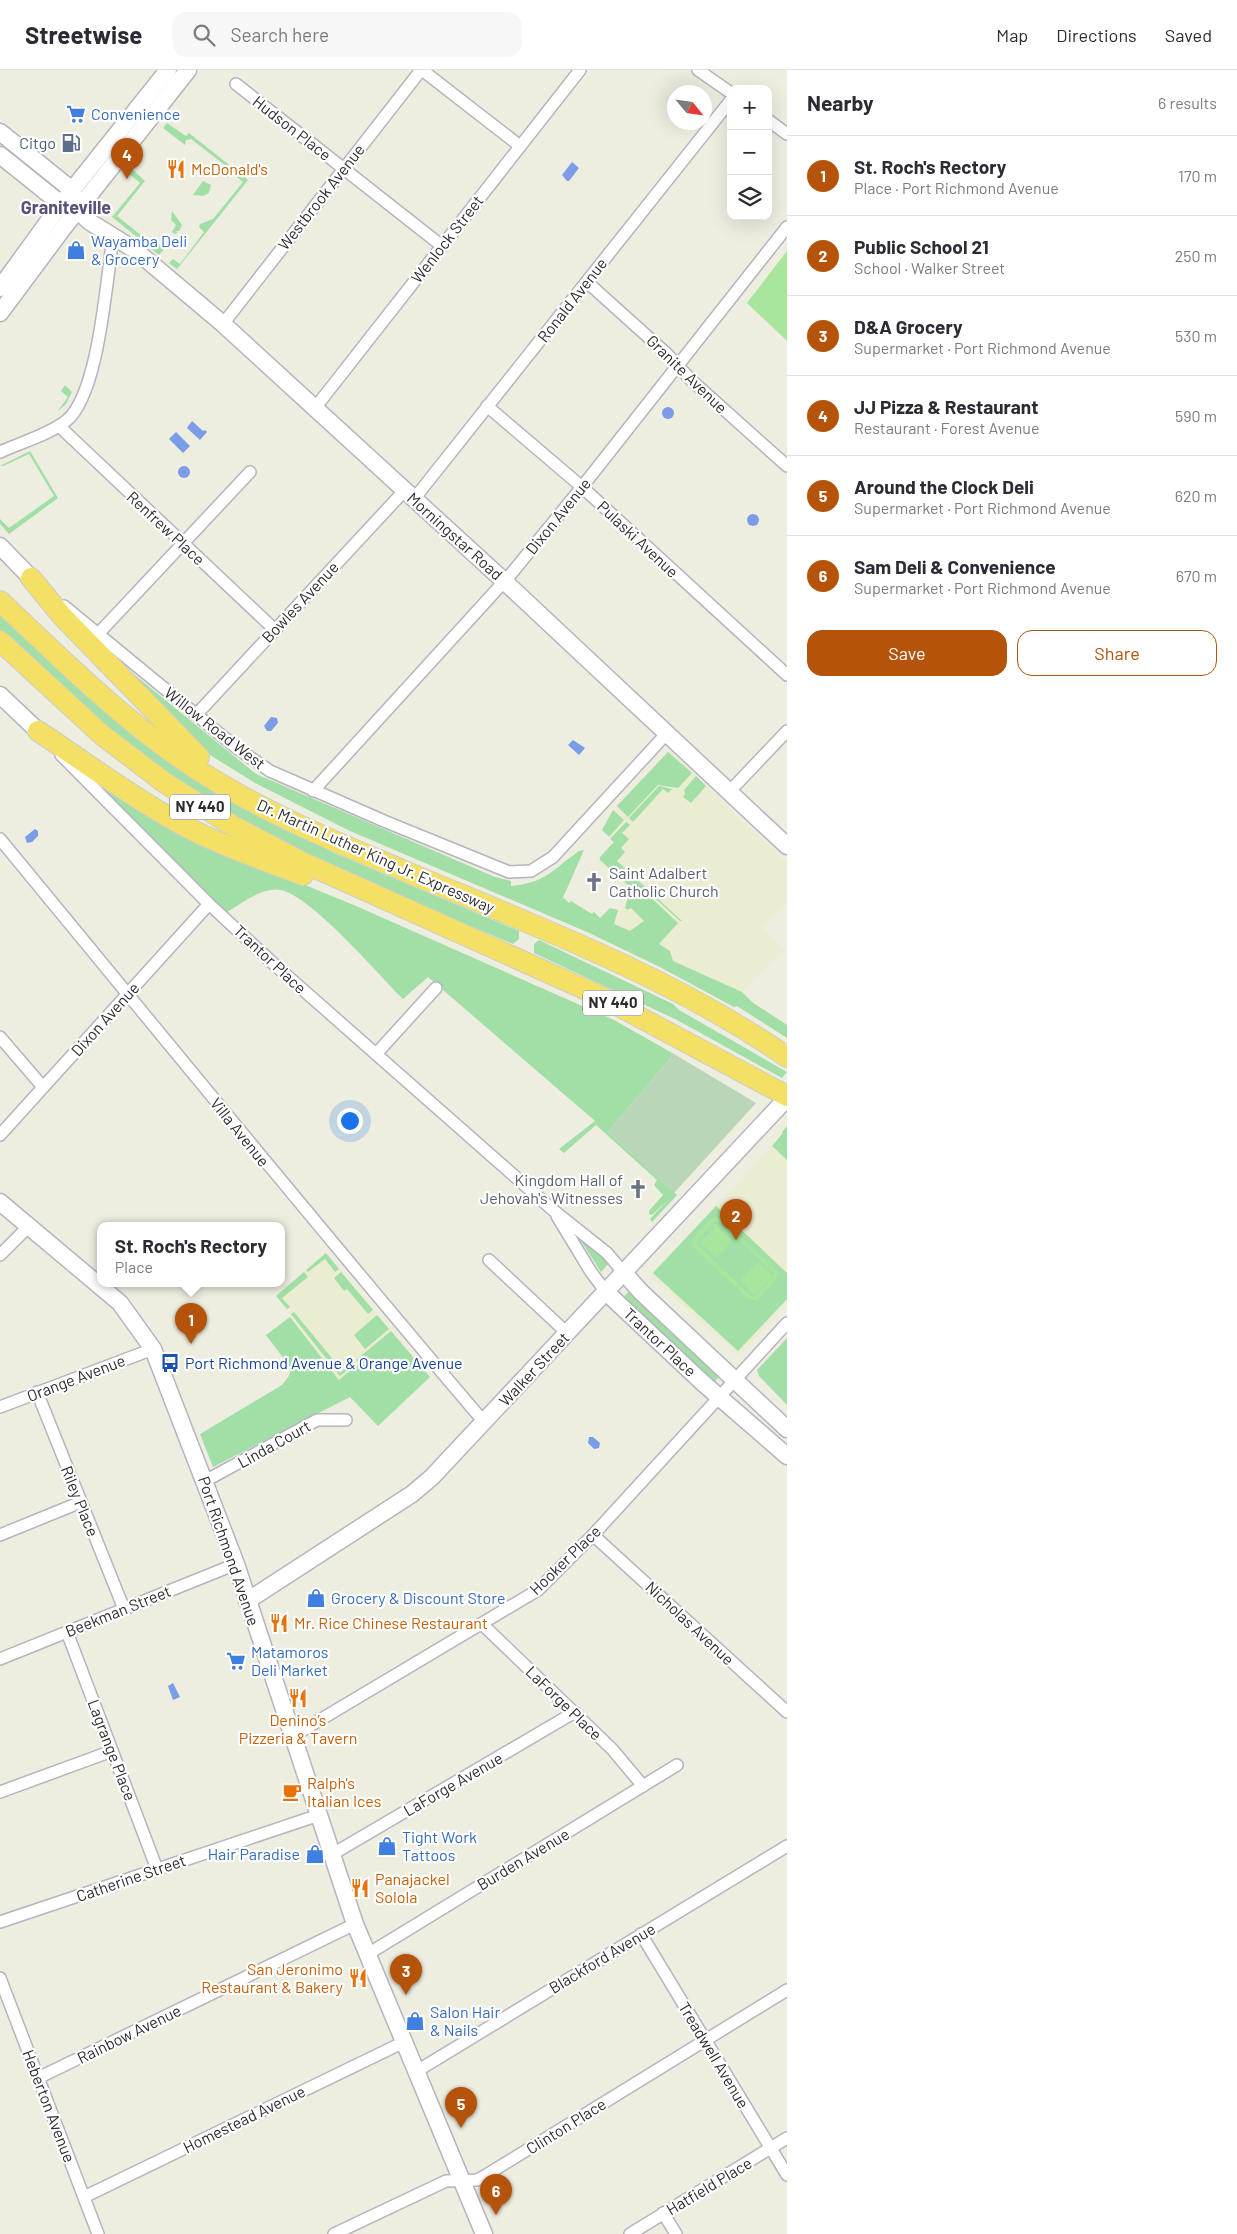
<!DOCTYPE html>
<meta charset="utf-8">
<style>
:root{--surface:#fff;--page:#f7f7f7;--text:#2b2b33;--muted:#7c7c81;--line:#e1e1e2;--accent:#b45309}
body{margin:0;font-family:Barlow,sans-serif;background:var(--page);color:var(--text)}
.controls{position:absolute;right:15px;top:15px;display:grid;overflow:hidden;border-radius:10px;box-shadow:0 5px 20px #0002}
.controls button{width:45px;height:45px;display:grid;place-items:center;padding:0;border:0;border-bottom:1px solid var(--line);background:var(--surface);color:var(--text);font:25px sans-serif}
.compass{position:absolute;left:667px;top:15px;width:45px;height:45px;border-radius:50%;background:var(--surface);box-shadow:0 5px 20px #0002;rotate:119deg}
.you{position:absolute;left:349px;top:1050px;width:18px;height:18px;margin:-12px;border:4px solid #fff;border-radius:50%;background:#1a73e8;box-shadow:0 0 0 8px #1a73e833}
.badge{display:grid;place-items:center;width:32px;height:32px;border-radius:50%;background:var(--accent);color:#fff;font-size:16px;font-weight:700}
.pin{position:absolute;translate:-50% -41px;filter:drop-shadow(0 1px 2px #0008)}
.pin::after{content:'';position:absolute;top:26px;width:18px;height:15px;background:inherit;clip-path:polygon(0 0,100% 0,50% 100%)}
.popup{position:absolute;left:97px;top:1152px;width:188px;height:65px;box-sizing:border-box;display:grid;place-content:center;border-radius:10px;background:var(--surface);filter:drop-shadow(0 1px 4px #0005);font-size:16px;white-space:nowrap;color:var(--muted)}
.popup b{font-size:19px;color:var(--text)}
.popup::after{content:'';position:absolute;left:50%;top:100%;margin-left:-10px;border:10px solid transparent;border-top-color:var(--surface)}
.list{margin:0;padding:0;list-style:none}
h2{display:flex;justify-content:space-between;align-items:center;height:65px;margin:0;padding:0 20px;font-size:21px}
h2 small{font-size:16px;font-weight:400;color:var(--muted)}
.list li{display:grid;grid-template-columns:32px 1fr auto;gap:15px;align-items:center;box-sizing:border-box;height:80px;padding:0 20px;border-top:1px solid var(--line)}
.list b{display:block;font-size:19px;white-space:nowrap}
.list p{margin:0;font-size:16px;white-space:nowrap;color:var(--muted)}
.list em{font-size:16px;font-style:normal;color:var(--muted)}
.actions{display:flex;gap:10px;padding:15px 20px}
.actions a{flex:1;padding:11px 0;border:1px solid var(--accent);border-radius:15px;text-align:center;font-size:18px;color:var(--accent)}
.actions .main{background:var(--accent);color:#fff}
.icon{flex:none;width:28px;height:28px;fill:none;stroke:currentColor;stroke-width:2;stroke-linecap:round;stroke-linejoin:round}
.map{position:relative;flex:none;width:787px;height:2164px;overflow:hidden}
header{display:flex;align-items:center;gap:30px;box-sizing:border-box;height:70px;padding:0 25px;background:var(--surface);border-bottom:1px solid var(--line)}
header strong{font-size:24px}
nav{display:flex;gap:28px;margin-inline-start:auto;font-size:18px}
.search{width:350px;height:45px;background:var(--page);display:flex;align-items:center;gap:12px;box-sizing:border-box;padding:0 18px;border-radius:15px;color:var(--muted);font-size:19px}
main{display:flex}
aside{flex:1;background:var(--surface)}
.map>svg:first-child{display:block}
.education{fill:#eaedd1}
.green{fill:#a1dfa6}
.cemetery{fill:#bad6b8}
.pitch{fill:#a8e69d;fill-rule:evenodd}
.water{fill:#7b9ce7}
.lines{fill:none;stroke-linecap:round;stroke-linejoin:round}
.street-casing{stroke:#b7b3bf;stroke-width:14}
.secondary-casing{stroke:#b7b3bf;stroke-width:19}
.highway-casing{stroke:#cdcdcd;stroke-width:22}
.street{stroke:#fff;stroke-width:11}
.secondary{stroke:#fff;stroke-width:16}
.highway{stroke:#f4e064;stroke-width:20}
.labels{text-anchor:middle;stroke-width:4.5;stroke-linejoin:round;paint-order:stroke}
.shield{fill:#fff;stroke:#6c6c6c;stroke-width:1}
.shield-label{font-size:15px;font-weight:bold;fill:#2d2d2d}
.shop-label{font-size:16px;fill:#366cbe;stroke:#fff;text-anchor:start}
.street-label{font-size:16px;fill:#2d2d2d;stroke:#fff}
.service-label{font-size:16px;fill:#4e5e75;stroke:#fff;text-anchor:end}
.food-label{font-size:16px;fill:#c56008;stroke:#fff;text-anchor:start}
.worship-label{font-size:16px;fill:#5b616d;stroke:#fff;text-anchor:start}
.transit-label{font-size:16px;fill:#164399;stroke:#fff;text-anchor:start}
.neighbourhood-label{font-size:18px;font-weight:bold;fill:#5a4f7b;stroke:#fff}
</style>
<header>
<strong>Streetwise</strong>
<div class="search"><svg class="icon" aria-label="search" viewBox="0 0 24 24"><circle cx="10" cy="10" r="6"/><path d="M15 15l6 6"/></svg>Search here</div>
<nav><a>Map</a><a>Directions</a><a>Saved</a></nav>
</header>
<main>
<div class="map">
<svg width="787" height="2164" viewBox="0 0 787 2164">
<rect width="100%" height="100%" fill="#edede0"/>
<g class="education">
<polygon points="667,682 671,682 787,793 787,832 761,858 785,880 742,922 615,864 614,854 618,840 622,841 628,821 596,791 614,772 602,760 613,740"/>
<polygon points="772,1076 787,1090 787,1234 739,1286 650,1206"/>
<polygon points="326,1183 430,1307 378,1356 339,1310 276,1226"/>
</g>
<g class="green">
<polygon points="167,53 186,66 189,63 248,110 177,199 169,193 173,189 180,194 204,162 199,157 200,154 213,149 243,112 232,103 227,108 226,96 191,69 186,70 185,75 163,58"/>
<polygon points="131,98 145,111 117,146 157,178 162,172 165,173 166,177 159,185 112,147 140,113 128,103"/>
<polygon points="203,111 211,115 209,123 203,126 193,125"/>
<polygon points="172,141 182,155 179,161 175,161 178,162 175,164 172,162 176,155 171,150"/>
<polygon points="65,315 72,322 66,334 57,342 68,327 61,321"/>
<polygon points="30,381 58,428 9,464 0,454 0,449 9,458 54,426 29,384 3,396 0,396"/>
<polygon points="0,542 169,688 169,692 174,697 298,765 334,783 519,861 519,869 513,874 335,798 250,755 158,698 78,634 0,560"/>
<path d="M115,589L256,704L495,807L511,811V816C547,812 551,801 579,781L584,780L562,830L564,828L569,833L571,831L592,844L594,842L600,848L610,838L618,840L614,854L630,861L644,851L631,838L628,840L625,838L630,820L645,822L678,853L659,874L670,881L673,891L742,922L752,932L787,955V968L737,936L734,937L658,896L587,862L350,761L255,713L202,680Z"/>
<polygon points="668,682 692,703 678,718 658,715 628,747 617,736"/>
<polygon points="696,706 706,716 691,733 683,727 685,724 684,720"/>
<path d="M100,715L149,744L215,778L356,836L614,950L674,984L608,1062L677,1125L652,1152L650,1149L669,1129L652,1145L649,1144V1141L663,1125L654,1115L657,1110L596,1055L564,1083L559,1079L595,1051L428,907L403,929C379,905 311,826 281,820C262,816 240,835 225,843L152,771Z"/>
<polygon points="659,716 672,719 668,723 663,719 633,752 629,748"/>
<polygon points="613,740 624,750 609,767 602,760"/>
<polygon points="626,752 630,755 622,763 629,769 621,778 625,782 617,791 682,851 680,851 646,820 630,817 600,790 600,787 614,772 610,769"/>
<polygon points="539,870 673,934 679,940 787,1002 782,1008 677,950 534,883 534,874"/>
<polygon points="787,1056 787,1090 772,1076 783,1063 782,1062"/>
<polygon points="716,1136 787,1203 787,1229 738,1281 653,1203"/>
<polygon points="582,1169 609,1193 601,1202 581,1171"/>
<polygon points="326,1183 339,1199 335,1202 325,1189 308,1202 306,1200"/>
<polygon points="304,1202 308,1207 282,1228 290,1237 287,1239 276,1226"/>
<polygon points="341,1202 373,1240 368,1244 347,1219 344,1221 334,1208"/>
<polygon points="629,1221 720,1305 714,1313 622,1229"/>
<polygon points="294,1242 335,1292 333,1294 340,1303 350,1295 351,1290 352,1296 340,1306 291,1244"/>
<polygon points="377,1245 389,1259 365,1279 354,1265"/>
<polygon points="290,1247 339,1310 359,1293 356,1290 391,1261 430,1307 378,1356 350,1327 213,1397 200,1364 282,1315 289,1306 291,1298 266,1265"/>
<polygon points="787,1268 787,1335 759,1306 757,1300"/>
</g>
<polygon class="cemetery" points="674,984 756,1033 674,1123 608,1062"/>
<g class="pitch">
<polygon points="787,181 787,271 747,233"/>
<path d="M719,1147L778,1202L777,1208L757,1230L749,1229L692,1176L693,1168L712,1148ZM715,1151L719,1152L774,1203L773,1207L755,1227L751,1226L696,1174L697,1170Z"/>
<polygon points="713,1154 718,1154 718,1157 732,1171 717,1188 700,1172 714,1158"/>
<polygon points="758,1192 773,1206 755,1225 740,1211"/>
</g>
<g class="water">
<polygon points="572,92 579,98 569,111 567,111 562,105"/>
<circle cx="668" cy="343" r="6"/>
<polygon points="192,351 203,361 205,360 207,362 200,370 187,358"/>
<polygon points="176,362 190,376 183,383 169,369"/>
<circle cx="184" cy="402" r="6"/>
<circle cx="753" cy="450" r="6"/>
<polygon points="271,647 277,648 278,653 271,661 267,661 264,656"/>
<polygon points="573,670 585,678 579,685 568,675"/>
<polygon points="35,759 38,761 38,766 32,772 27,773 25,767"/>
<polygon points="589,1367 593,1367 600,1373 599,1378 594,1379 588,1373"/>
<polygon points="173,1613 180,1627 173,1630 168,1616"/>
</g>
<g class="lines">
<g class="street-casing">
<g id="street">
<polyline points="422,0 520,76"/>
<polyline points="698,0 731,23"/>
<polyline points="236,14 442,176"/>
<polyline points="768,50 787,64"/>
<polyline points="587,212 667,284 691,310 787,396"/>
<polyline points="223,254 421,0"/>
<polyline points="487,336 582,417 787,605"/>
<polyline points="315,338 580,0"/>
<polyline points="59,356 275,560"/>
<path d="M0,382C20,373 50,364 66,351C99,325 106,211 113,168"/>
<polyline points="414,429 731,30"/>
<polyline points="64,536 238,679 270,701 384,751 509,802 531,801 553,787 668,662"/>
<polyline points="98,564 250,402"/>
<polyline points="196,645 405,420"/>
<polyline points="61,685 209,834 276,896 553,1140 607,1183 624,1203"/>
<polyline points="313,721 511,504 582,417 787,157"/>
<polyline points="730,721 787,661"/>
<path d="M0,769C161,964 320,1160 484,1352"/>
<polyline points="0,967 43,1017"/>
<polyline points="376,984 436,918"/>
<polyline points="0,1065 209,834"/>
<polyline points="557,1146 591,1202 606,1222"/>
<polyline points="0,1185 28,1157"/>
<polyline points="489,1190 567,1263"/>
<polyline points="37,1322 124,1539"/>
<polyline points="0,1337 153,1279"/>
<polyline points="205,1411 317,1350 346,1350"/>
<polyline points="0,1465 81,1432"/>
<polyline points="593,1465 787,1642"/>
<polyline points="482,1554 612,1679 643,1716"/>
<polyline points="67,1562 157,1799"/>
<polyline points="0,1589 236,1494"/>
<polyline points="293,1666 538,1520 593,1465 787,1253"/>
<polyline points="0,1722 112,1681"/>
<polyline points="331,1785 575,1642"/>
<polyline points="0,1852 319,1745"/>
<polyline points="641,1864 787,2105"/>
<polyline points="368,1884 677,1695"/>
<polyline points="0,1908 98,2164"/>
<polyline points="417,2001 787,1776"/>
<polyline points="38,2008 355,1854"/>
<polyline points="84,2127 404,1972"/>
<polyline points="663,2143 676,2164"/>
<polyline points="334,2164 446,2111 477,2110 483,2107 787,1920"/>
<polyline points="630,2164 787,2068"/>
</g>
</g>
<g class="secondary-casing">
<g id="secondary">
<polyline points="0,62 72,120 75,131"/>
<polyline points="0,85 61,134 77,140 90,152 135,180 223,254 504,511 787,776"/>
<polyline points="0,218 61,134 168,0"/>
<polyline points="0,243 64,157 188,0"/>
<polyline points="0,476 31,508"/>
<polyline points="0,625 38,661"/>
<polyline points="0,1132 120,1233 153,1279 236,1494 355,1854 484,2164"/>
<polyline points="624,1203 641,1222 787,1359"/>
<polyline points="606,1222 703,1313 787,1386"/>
<polyline points="247,1531 412,1424 432,1407 787,1028"/>
</g>
</g>
<g class="highway-casing">
<g id="highway">
<polyline points="31,508 62,546 199,687"/>
<path d="M0,531C69,596 137,665 219,713C277,748 341,774 402,800C533,855 670,906 787,987"/>
<polyline points="0,571 102,665 165,713 233,756 302,792 600,926 787,1026"/>
<path d="M38,661C85,692 130,726 179,753C219,775 261,789 303,805"/>
</g>
</g>
<use href="#street" class="street"/>
<use href="#secondary" class="secondary"/>
<use href="#highway" class="highway"/>
</g>
<defs>
<g id="supermarket-bare" transform="scale(1.5)"><path d="M-6-5.5h2.5l.6 2H6L4.5 2H-2.5L-4.4-4H-6ZM-1.5 3.2a1.3 1.3 0 1 0 .1 0ZM3 3.2a1.3 1.3 0 1 0 .1 0Z" fill="#3f7fe0" stroke="#fff" stroke-width="2.5" paint-order="stroke"/></g>
<g id="fuel-bare" transform="scale(1.5)"><path d="M-5.5-6h7V0h2V4h1.3V-2.5L3-4.5l.8-.8L6-3V5H2.5V1h-1V6h-7ZM-4.2-4.7v3.2H.2V-4.7Z" fill="#5c6f8a" stroke="#fff" stroke-width="2.5" paint-order="stroke"/></g>
<g id="restaurant-bare" transform="scale(1.5)"><path d="M-5-6h1v4h1v-4h1v4h1v-4h1v5L-1.5 .5V6h-2V.5L-5-1ZM5-6V6H3V1.5H1.5Q1.5-4 5-6Z" fill="#e8710a" stroke="#fff" stroke-width="2.5" paint-order="stroke"/></g>
<g id="shop-bare" transform="scale(1.5)"><path d="M-5-2.5h2.3a2.7 3.5 0 0 1 5.4 0H5L5.5 6h-11ZM-1.5-2.5h3a1.5 2.3 0 0 0-3 0Z" fill="#3f7fe0" stroke="#fff" stroke-width="2.5" paint-order="stroke"/></g>
<g id="church-bare" transform="scale(1.5)"><path d="M-1.2-6h2.4v3.5h3.3v2.4h-3.3V6h-2.4V-.1h-3.3v-2.4h3.3Z" fill="#6b7280" stroke="#fff" stroke-width="2.5" paint-order="stroke"/></g>
<g id="bus-bare" transform="scale(1.5)"><path d="M-5-6H5V4H4V6H2V4H-2V6H-4V4H-5ZM-3.5-4V0h7V-4ZM-3.5 1.2v1.5H-2V1.2ZM2 1.2v1.5H3.5V1.2Z" fill="#1a4fb4" stroke="#fff" stroke-width="2.5" paint-order="stroke"/></g>
<g id="cafe-bare" transform="scale(1.5)"><path d="M-5.5-4.5H6V0H3Q3 3.5 0 3.5H-2.5Q-5.5 3.5-5.5 0ZM3-3.2v2h1.7v-2ZM-6 4.5H4V6H-6Z" fill="#e8710a" stroke="#fff" stroke-width="2.5" paint-order="stroke"/></g>
</defs>
<g fill-rule="evenodd">
<use href="#supermarket-bare" x="76" y="44"/>
<use href="#fuel-bare" x="71" y="73"/>
<use href="#restaurant-bare" x="176" y="99"/>
<use href="#shop-bare" x="76" y="180"/>
<use href="#church-bare" x="594" y="812"/>
<use href="#church-bare" x="638" y="1119"/>
<use href="#bus-bare" x="170" y="1293"/>
<use href="#shop-bare" x="316" y="1528"/>
<use href="#restaurant-bare" x="279" y="1553"/>
<use href="#supermarket-bare" x="236" y="1591"/>
<use href="#restaurant-bare" x="298" y="1628"/>
<use href="#cafe-bare" x="292" y="1722"/>
<use href="#shop-bare" x="387" y="1776"/>
<use href="#shop-bare" x="315" y="1784"/>
<use href="#restaurant-bare" x="360" y="1818"/>
<use href="#restaurant-bare" x="358" y="1908"/>
<use href="#shop-bare" x="415" y="1951"/>
</g>
<g class="labels">
<g class="shield">
<rect x="170" y="724.5" width="60" height="25" rx="4"/>
<rect x="583" y="920.5" width="60" height="25" rx="4"/>
</g>
<g class="shield-label">
<text x="200" y="742">NY 440</text>
<text x="613" y="938">NY 440</text>
</g>
<g class="shop-label">
<text x="91" y="50">Convenience</text>
<text x="91" y="177">Wayamba Deli<tspan x="91" dy="18">&amp; Grocery</tspan></text>
<text x="331" y="1534">Grocery &amp; Discount Store</text>
<text x="251" y="1588">Matamoros<tspan x="251" dy="18">Deli Market</tspan></text>
<text x="402" y="1773">Tight Work<tspan x="402" dy="18">Tattoos</tspan></text>
<text x="300" y="1790" text-anchor="end">Hair Paradise</text>
<text x="430" y="1948">Salon Hair<tspan x="430" dy="18">&amp; Nails</tspan></text>
</g>
<g class="street-label">
<text transform="translate(292 58) rotate(38)" y="6">Hudson Place</text>
<text transform="translate(321 127) rotate(-52)" y="6">Westbrook Avenue</text>
<text transform="translate(447 169) rotate(-52)" y="6">Wenlock Street</text>
<text transform="translate(572 230) rotate(-52)" y="6">Ronald Avenue</text>
<text transform="translate(687 304) rotate(44)" y="6">Granite Avenue</text>
<text transform="translate(558 446) rotate(-51)" y="6">Dixon Avenue</text>
<text transform="translate(166 458) rotate(43)" y="6">Renfrew Place</text>
<text transform="translate(455 466) rotate(42)" y="6">Morningstar Road</text>
<text transform="translate(638 469) rotate(43)" y="6">Pulaski Avenue</text>
<text transform="translate(300 532) rotate(-47)" y="6">Bowles Avenue</text>
<text transform="translate(215 658) rotate(38)" y="6">Willow Road West</text>
<text transform="translate(376 786) rotate(24)" y="6">Dr. Martin Luther King Jr. Expressway</text>
<text transform="translate(270 889) rotate(43)" y="6">Trantor Place</text>
<text transform="translate(105 949) rotate(-48)" y="6">Dixon Avenue</text>
<text transform="translate(240 1062) rotate(51)" y="6">Villa Avenue</text>
<text transform="translate(660 1272) rotate(43)" y="6">Trantor Place</text>
<text transform="translate(534 1299) rotate(-47)" y="6">Walker Street</text>
<text transform="translate(76 1308) rotate(-21)" y="6">Orange Avenue</text>
<text transform="translate(274 1374) rotate(-29)" y="6">Linda Court</text>
<text transform="translate(80 1431) rotate(68)" y="6">Riley Place</text>
<text transform="translate(229 1481) rotate(71)" y="6">Port Richmond Avenue</text>
<text transform="translate(565 1490) rotate(-44)" y="6">Hooker Place</text>
<text transform="translate(118 1541) rotate(-22)" y="6">Beekman Street</text>
<text transform="translate(690 1553) rotate(43)" y="6">Nicholas Avenue</text>
<text transform="translate(564 1633) rotate(44)" y="6">LaForge Place</text>
<text transform="translate(112 1680) rotate(69)" y="6">Lagrange Place</text>
<text transform="translate(453 1714) rotate(-30)" y="6">LaForge Avenue</text>
<text transform="translate(523 1789) rotate(-31)" y="6">Burden Avenue</text>
<text transform="translate(131 1808) rotate(-19)" y="6">Catherine Street</text>
<text transform="translate(602 1888) rotate(-31)" y="6">Blackford Avenue</text>
<text transform="translate(129 1964) rotate(-26)" y="6">Rainbow Avenue</text>
<text transform="translate(714 1985) rotate(59)" y="6">Treadwell Avenue</text>
<text transform="translate(49 2036) rotate(69)" y="6">Heberton Avenue</text>
<text transform="translate(244 2049) rotate(-26)" y="6">Homestead Avenue</text>
<text transform="translate(566 2056) rotate(-32)" y="6">Clinton Place</text>
<text transform="translate(709 2116) rotate(-31)" y="6">Hatfield Place</text>
</g>
<g class="service-label">
<text x="56" y="79">Citgo</text>
</g>
<g class="food-label">
<text x="191" y="105">McDonald's</text>
<text x="294" y="1559">Mr. Rice Chinese Restaurant</text>
<text x="298" y="1656" text-anchor="middle">Denino’s<tspan x="298" dy="18">Pizzeria &amp; Tavern</tspan></text>
<text x="307" y="1719">Ralph's<tspan x="307" dy="18">Italian Ices</tspan></text>
<text x="375" y="1815">Panajackel<tspan x="375" dy="18">Solola</tspan></text>
<text x="343" y="1905" text-anchor="end">San Jeronimo<tspan x="343" dy="18">Restaurant &amp; Bakery</tspan></text>
</g>
<g class="worship-label">
<text x="609" y="809">Saint Adalbert<tspan x="609" dy="18">Catholic Church</tspan></text>
<text x="623" y="1116" text-anchor="end">Kingdom Hall of<tspan x="623" dy="18">Jehovah's Witnesses</tspan></text>
</g>
<g class="transit-label">
<text x="185" y="1299">Port Richmond Avenue &amp; Orange Avenue</text>
</g>
<g class="neighbourhood-label">
<text x="66" y="144">Graniteville</text>
</g>
</g>
</svg>
<div class="controls">
<button>+</button>
<button>−</button>
<button><svg class="icon" aria-label="layers" viewBox="0 0 24 24"><path d="M12 4l9 5-9 5-9-5zM3 14l9 5 9-5"/></svg></button>
</div>
<svg class="compass" viewBox="-18 -18 36 36"><path d="M0-13l5 13h-10z" fill="#e53935"/><path d="M0 13l5-13h-10z" fill="#7c7c81"/></svg>
<div class="you"></div>
<div class="pin badge" style="left:191px;top:1274px">1</div>
<div class="popup"><b>St. Roch's Rectory</b>Place</div>
<div class="pin badge" style="left:736px;top:1170px">2</div>
<div class="pin badge" style="left:406px;top:1925px">3</div>
<div class="pin badge" style="left:127px;top:109px">4</div>
<div class="pin badge" style="left:461px;top:2058px">5</div>
<div class="pin badge" style="left:496px;top:2145px">6</div>
</div>
<aside>
<h2>Nearby<small>6 results</small></h2>
<ul class="list">
<li><span class="badge">1</span><div><b>St. Roch's Rectory</b><p>Place · Port Richmond Avenue</p></div><em>170 m</em></li>
<li><span class="badge">2</span><div><b>Public School 21</b><p>School · Walker Street</p></div><em>250 m</em></li>
<li><span class="badge">3</span><div><b>D&amp;A Grocery</b><p>Supermarket · Port Richmond Avenue</p></div><em>530 m</em></li>
<li><span class="badge">4</span><div><b>JJ Pizza &amp; Restaurant</b><p>Restaurant · Forest Avenue</p></div><em>590 m</em></li>
<li><span class="badge">5</span><div><b>Around the Clock Deli</b><p>Supermarket · Port Richmond Avenue</p></div><em>620 m</em></li>
<li><span class="badge">6</span><div><b>Sam Deli &amp; Convenience</b><p>Supermarket · Port Richmond Avenue</p></div><em>670 m</em></li>
</ul>
<div class="actions"><a class="main">Save</a><a>Share</a></div>
</aside>
</main>
